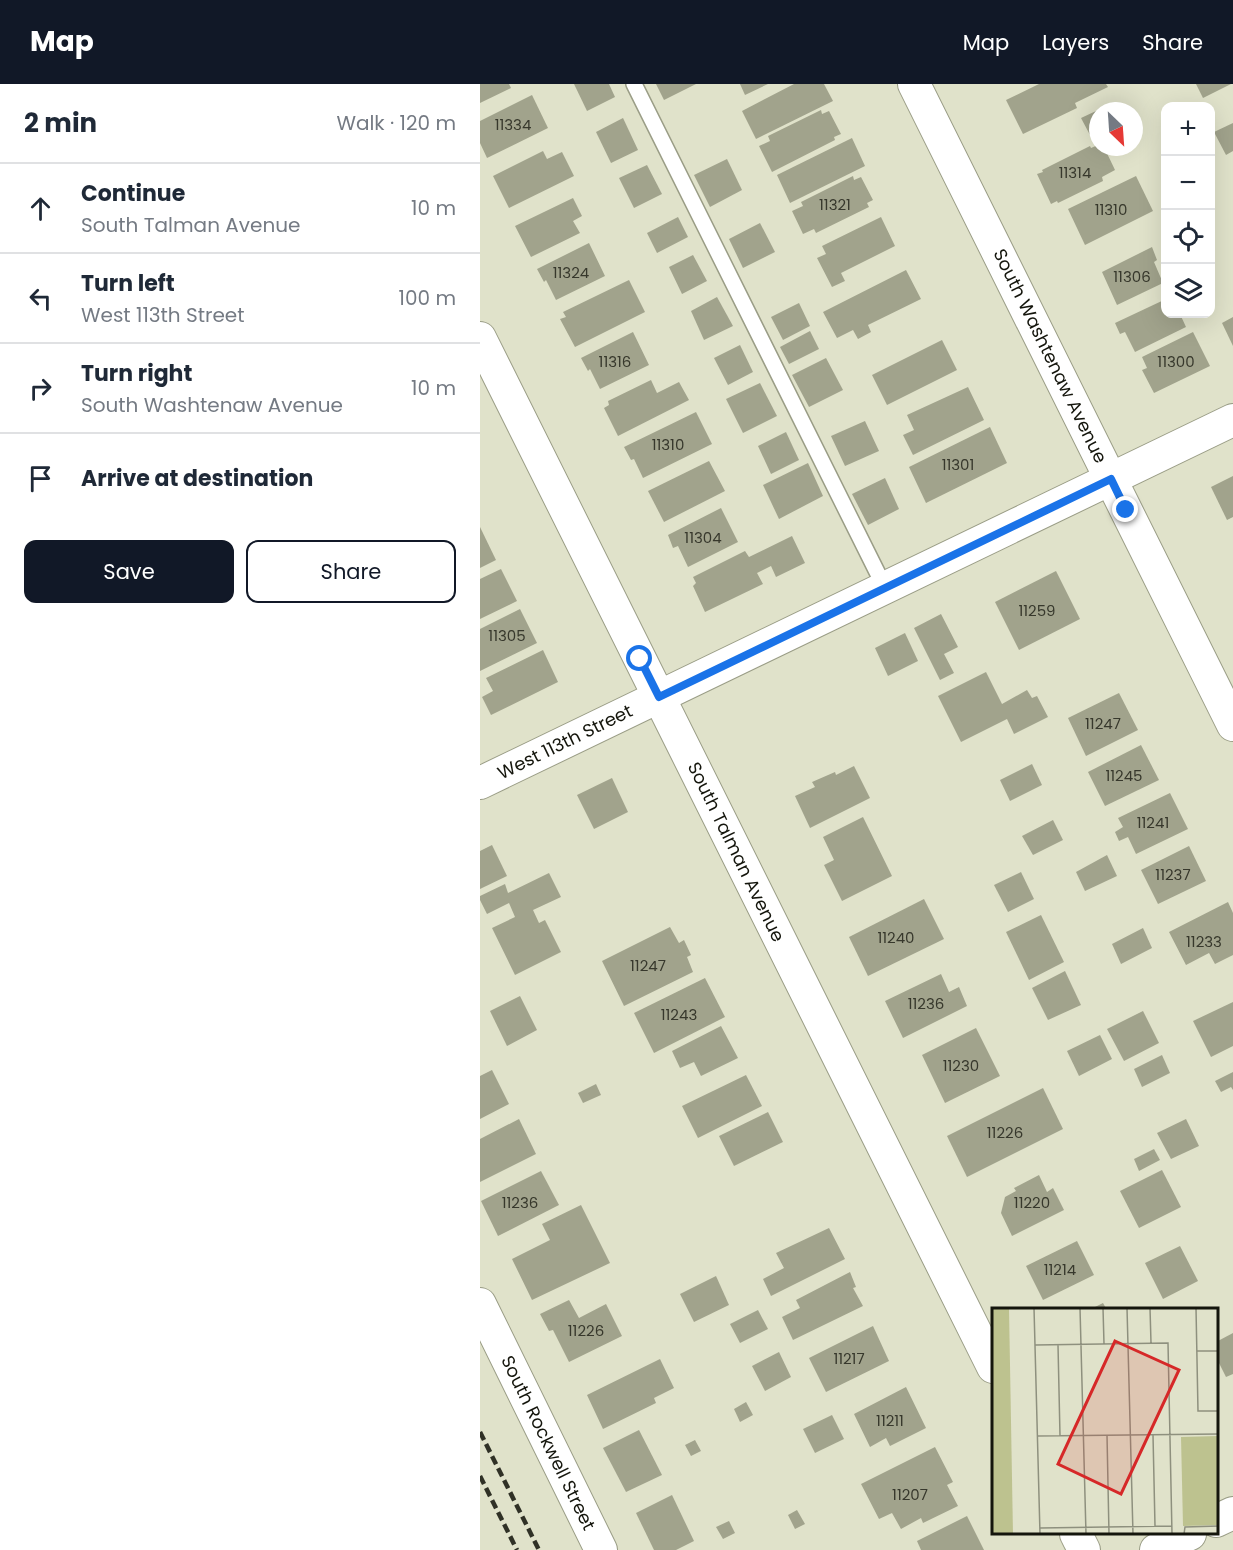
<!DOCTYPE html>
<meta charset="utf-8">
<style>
:root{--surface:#fff;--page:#f6f6f7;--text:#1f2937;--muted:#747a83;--line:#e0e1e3;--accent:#111827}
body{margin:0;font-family:Poppins,sans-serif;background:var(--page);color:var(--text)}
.controls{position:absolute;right:18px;top:18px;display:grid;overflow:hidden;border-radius:12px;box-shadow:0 6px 24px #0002}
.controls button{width:54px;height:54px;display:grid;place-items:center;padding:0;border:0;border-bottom:2px solid var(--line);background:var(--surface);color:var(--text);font:30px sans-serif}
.compass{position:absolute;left:609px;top:18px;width:54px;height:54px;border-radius:50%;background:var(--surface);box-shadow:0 6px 24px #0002;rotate:155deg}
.stop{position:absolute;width:18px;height:18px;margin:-14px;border:4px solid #1a73e8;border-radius:50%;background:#fff}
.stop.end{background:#1a73e8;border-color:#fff;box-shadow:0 2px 6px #0008}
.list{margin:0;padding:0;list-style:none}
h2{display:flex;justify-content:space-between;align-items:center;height:78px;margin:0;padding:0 24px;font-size:26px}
h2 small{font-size:20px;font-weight:400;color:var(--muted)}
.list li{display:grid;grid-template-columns:39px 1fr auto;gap:18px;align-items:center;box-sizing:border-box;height:90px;padding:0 24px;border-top:2px solid var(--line)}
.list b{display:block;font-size:22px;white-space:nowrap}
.list p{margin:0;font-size:20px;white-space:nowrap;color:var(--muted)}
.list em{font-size:20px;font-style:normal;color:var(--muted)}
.actions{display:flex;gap:12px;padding:18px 24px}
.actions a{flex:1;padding:14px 0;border:2px solid var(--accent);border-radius:12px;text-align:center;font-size:21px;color:var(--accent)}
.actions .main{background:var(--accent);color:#fff}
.icon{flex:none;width:33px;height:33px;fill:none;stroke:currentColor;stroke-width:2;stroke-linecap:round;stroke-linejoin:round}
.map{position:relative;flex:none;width:753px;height:1466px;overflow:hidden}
header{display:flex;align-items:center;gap:36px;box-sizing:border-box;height:84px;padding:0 30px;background:var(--accent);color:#fff}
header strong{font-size:28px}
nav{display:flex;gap:33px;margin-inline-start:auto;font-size:21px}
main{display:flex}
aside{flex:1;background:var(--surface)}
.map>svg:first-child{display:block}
.building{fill:#a1a38c}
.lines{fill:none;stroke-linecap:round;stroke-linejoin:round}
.service-casing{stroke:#9a9d86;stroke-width:18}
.minor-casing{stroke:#9a9d86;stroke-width:34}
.service{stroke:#fff;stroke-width:15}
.minor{stroke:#fff;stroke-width:32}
.rail{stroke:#303126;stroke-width:4.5;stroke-dasharray:9 4.5;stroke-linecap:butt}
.route{stroke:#1a73e8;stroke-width:8}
.labels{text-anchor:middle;stroke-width:4.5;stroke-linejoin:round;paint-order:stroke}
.number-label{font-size:15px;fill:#37382c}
.street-label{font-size:18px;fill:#14150c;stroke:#fff}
.inset-road{fill:none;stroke:#8e907e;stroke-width:1.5}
.view{fill:#d62828;fill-opacity:0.15;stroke:#d62828;stroke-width:3}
.inset-edge{fill:none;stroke:#14150c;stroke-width:3}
</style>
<header>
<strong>Map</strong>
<nav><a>Map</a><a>Layers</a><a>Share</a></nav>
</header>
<main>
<aside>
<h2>2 min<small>Walk · 120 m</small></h2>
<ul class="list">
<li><svg class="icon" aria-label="ahead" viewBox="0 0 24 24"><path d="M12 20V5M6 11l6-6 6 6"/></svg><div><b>Continue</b><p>South Talman Avenue</p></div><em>10 m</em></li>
<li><svg class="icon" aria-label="left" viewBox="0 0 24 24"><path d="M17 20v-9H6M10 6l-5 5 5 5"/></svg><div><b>Turn left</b><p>West 113th Street</p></div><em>100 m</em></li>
<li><svg class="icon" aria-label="right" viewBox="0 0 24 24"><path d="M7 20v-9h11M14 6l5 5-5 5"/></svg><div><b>Turn right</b><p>South Washtenaw Avenue</p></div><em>10 m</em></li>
<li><svg class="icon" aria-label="arrive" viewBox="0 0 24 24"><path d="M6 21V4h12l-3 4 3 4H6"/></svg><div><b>Arrive at destination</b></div></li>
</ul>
<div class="actions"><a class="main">Save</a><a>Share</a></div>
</aside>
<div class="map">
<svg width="753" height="1466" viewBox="0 0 753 1466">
<rect width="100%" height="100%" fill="#e0e2ca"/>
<g class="building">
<polygon points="0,0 29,0 31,4 0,19"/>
<polygon points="94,0 129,0 135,13 107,27"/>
<polygon points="176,0 216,0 184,16"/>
<polygon points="260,0 288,0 265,11"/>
<polygon points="314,0 344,0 353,17 276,55 262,27"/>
<polygon points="559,0 626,0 628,3 595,19 597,24 543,50 526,16"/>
<polygon points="716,0 751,0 723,14"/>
<polygon points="52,11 68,44 7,74 0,59 0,37"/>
<polygon points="631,20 634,27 618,27 618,47 610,51 601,34"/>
<polygon points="341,26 342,30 349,27 361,50 354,53 355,56 292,88 279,62 290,57 288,52"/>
<polygon points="143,34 158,66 131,79 116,48"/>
<polygon points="753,39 753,67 746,71 734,48"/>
<polygon points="372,54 385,82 310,119 297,91"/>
<polygon points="618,61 618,63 624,63 635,86 622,93 623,97 578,119 577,117 571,120 557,90 563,88 562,86 610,62 611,64"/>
<polygon points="63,67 67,75 82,68 94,92 29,124 13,92"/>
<polygon points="247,75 262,106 230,123 214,91"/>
<polygon points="167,81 182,110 154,124 139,94"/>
<polygon points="373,92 374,96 381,93 393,116 387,119 389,123 336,149 334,145 323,150 312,127 323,122 321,118"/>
<polygon points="656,92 673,127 605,161 588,125"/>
<polygon points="93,114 102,132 93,137 100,149 51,173 35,142"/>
<polygon points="198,133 208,153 177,169 167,149"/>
<polygon points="401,133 415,162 361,189 365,197 352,203 337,174 346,170 342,162"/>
<polygon points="280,139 295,168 263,184 249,155"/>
<polygon points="109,159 125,192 76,216 66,196 64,198 57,185"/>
<polygon points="672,163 677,176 674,178 683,199 637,221 622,188"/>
<polygon points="213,171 227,197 202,210 189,183"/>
<polygon points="426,186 441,215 388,241 391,248 378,255 373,246 357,254 343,228"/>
<polygon points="149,196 165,228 95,263 80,235 86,233 83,228"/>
<polygon points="237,213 253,242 224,256 211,227"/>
<polygon points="686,215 686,230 700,230 706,243 655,268 645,248 640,250 635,239"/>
<polygon points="319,219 330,242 303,256 291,233"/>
<polygon points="753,233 753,262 742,239"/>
<polygon points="330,247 339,265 309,280 300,263"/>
<polygon points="153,248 169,281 120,305 110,285 108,287 101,274"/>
<polygon points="713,248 730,282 674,309 662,286 667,284 662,273"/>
<polygon points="462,256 477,286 407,321 392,291"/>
<polygon points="260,261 273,288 248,301 234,274"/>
<polygon points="346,274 363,306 329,323 312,291"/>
<polygon points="171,296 177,309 199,298 209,316 138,352 124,324 129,321 128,317"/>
<polygon points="280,299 297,332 263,349 246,315"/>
<polygon points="488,303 504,336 433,371 423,351 434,346 427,331"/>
<polygon points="216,328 232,360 163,394 154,375 151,376 144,363"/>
<polygon points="385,337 399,367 365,382 351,352"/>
<polygon points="510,343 527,379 446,419 429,383"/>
<polygon points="306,348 319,376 291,390 278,362"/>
<polygon points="229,377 245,407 184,438 168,407"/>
<polygon points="328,379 343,412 299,435 283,401"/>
<polygon points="753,392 753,433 747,436 731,403"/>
<polygon points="405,394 419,425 388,441 372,410"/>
<polygon points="241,424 258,458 208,483 198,462 193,464 188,451"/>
<polygon points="0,443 16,476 0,484"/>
<polygon points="312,452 325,479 296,493 291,482 277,489 283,500 225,528 213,502 216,499 213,493 265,467 269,473"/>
<polygon points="21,485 37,517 0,535 0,495"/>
<polygon points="576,487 600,535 539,566 515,518"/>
<polygon points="40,525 57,559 0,587 0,545"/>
<polygon points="461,530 478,563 464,570 474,589 460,596 434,544"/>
<polygon points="425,549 438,577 408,592 395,564"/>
<polygon points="63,566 78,598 11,631 2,613 13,607 6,594"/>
<polygon points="506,588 522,620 547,606 552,614 557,612 568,633 534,650 527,635 481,658 458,612"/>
<polygon points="639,609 658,646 606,672 588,634"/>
<polygon points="661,661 679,696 625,722 608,688"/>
<polygon points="552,680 562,701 530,717 520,696"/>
<polygon points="374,682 390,714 330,744 315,712 335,703 332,698 355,688 356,691"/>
<polygon points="132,694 148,728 114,745 97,711"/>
<polygon points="690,709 708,745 656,770 648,753 639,757 635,748 643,743 638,734"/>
<polygon points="383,733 412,792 362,817 344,781 354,776 343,753"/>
<polygon points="573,736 583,756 553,771 542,752"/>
<polygon points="12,761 27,792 0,805 0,767"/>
<polygon points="709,762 726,797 678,820 661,786"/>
<polygon points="627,771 637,792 605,807 596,788"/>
<polygon points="541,788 554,815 528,828 514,801"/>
<polygon points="69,789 81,813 53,826 59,839 65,836 81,868 35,891 12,844 35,833 29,819 7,830 0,816 0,812 25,800 28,809"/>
<polygon points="444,815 464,855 388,892 369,853"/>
<polygon points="748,818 753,829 753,871 735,880 729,869 706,881 689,848"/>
<polygon points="561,831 584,878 549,896 526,848"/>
<polygon points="190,843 199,859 204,856 211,871 207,873 213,888 144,922 122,877"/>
<polygon points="663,844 672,864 641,880 632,860"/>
<polygon points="585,887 601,921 568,936 552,904"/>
<polygon points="461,890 469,908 479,903 487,922 423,954 405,917"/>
<polygon points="225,894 245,933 174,969 154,929"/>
<polygon points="40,912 57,946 27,962 10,927"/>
<polygon points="753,918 753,962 731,973 713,937"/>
<polygon points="663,927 679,959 644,977 627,945"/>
<polygon points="241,942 258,974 221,992 214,978 200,984 192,967"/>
<polygon points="496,944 520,992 465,1019 442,971"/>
<polygon points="620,951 632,975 599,992 587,967"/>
<polygon points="682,971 690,989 662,1003 654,985"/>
<polygon points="12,986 29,1020 0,1035 0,992"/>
<polygon points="753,988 753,1006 751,1003 741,1008 735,997"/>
<polygon points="266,991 282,1022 218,1054 202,1022"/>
<polygon points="116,1000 121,1011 103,1019 98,1009"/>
<polygon points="563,1004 583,1045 487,1093 467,1052"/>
<polygon points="288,1028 303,1058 254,1082 239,1052"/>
<polygon points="39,1035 56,1070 0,1098 0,1055"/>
<polygon points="706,1035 719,1062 691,1075 677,1049"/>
<polygon points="674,1065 680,1076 659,1087 654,1075"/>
<polygon points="682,1086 701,1123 659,1144 640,1107"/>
<polygon points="61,1087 79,1121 18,1152 1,1117"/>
<polygon points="559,1091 567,1108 573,1104 584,1126 532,1152 521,1129 525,1113 536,1107 534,1104"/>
<polygon points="101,1121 130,1179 52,1216 32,1175 70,1156 62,1140"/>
<polygon points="349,1144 365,1175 291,1212 283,1195 304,1184 296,1169"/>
<polygon points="597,1157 614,1191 563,1216 546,1182"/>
<polygon points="700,1162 718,1197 683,1215 665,1179"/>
<polygon points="370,1188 376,1203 373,1204 383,1222 313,1256 302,1233 320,1224 316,1216"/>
<polygon points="236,1192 249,1221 214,1238 200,1210"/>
<polygon points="89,1216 99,1234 126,1220 142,1252 89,1278 73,1246 69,1247 60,1230"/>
<polygon points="623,1219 627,1226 609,1226"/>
<polygon points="278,1226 288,1245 260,1259 250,1240"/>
<polygon points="393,1242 409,1277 346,1308 329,1274"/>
<polygon points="753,1249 753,1290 746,1293 736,1273 736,1258"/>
<polygon points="299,1268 311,1293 285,1307 272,1282"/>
<polygon points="180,1275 194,1304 174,1314 176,1319 123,1345 107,1311"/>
<polygon points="426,1303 446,1344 410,1362 406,1354 390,1363 374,1330"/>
<polygon points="266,1318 273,1331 260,1338 254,1325"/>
<polygon points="352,1331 364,1355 335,1369 323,1345"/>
<polygon points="159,1346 182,1391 146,1408 123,1364"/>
<polygon points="215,1356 221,1367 211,1372 205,1361"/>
<polygon points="455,1363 473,1398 467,1401 478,1422 443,1439 441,1434 421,1445 412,1429 399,1435 381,1400"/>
<polygon points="192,1411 214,1457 196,1466 174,1466 156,1429"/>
<polygon points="317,1426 325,1440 315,1445 308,1431"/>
<polygon points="487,1432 504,1466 441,1466 437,1457"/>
<polygon points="249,1437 255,1449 243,1455 236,1443"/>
</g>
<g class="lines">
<g class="service-casing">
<polyline id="service" points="154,0 405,504"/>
</g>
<g class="minor-casing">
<g id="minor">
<polyline points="434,0 753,641"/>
<polyline points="0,254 513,1283"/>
<polyline points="0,699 753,336"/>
<polyline points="0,1220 121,1466"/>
<polyline points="736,1437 753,1429"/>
<polyline points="596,1450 604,1466"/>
<polyline points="676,1466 710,1450"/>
</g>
</g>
<use href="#service" class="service"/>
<use href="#minor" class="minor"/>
<g class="rail">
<polyline points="0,1348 59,1466"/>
<polyline points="0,1392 37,1466"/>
</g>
</g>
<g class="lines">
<polyline class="route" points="160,575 179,613 631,395 646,426"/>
</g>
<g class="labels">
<g class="number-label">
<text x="33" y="46">11334</text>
<text x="595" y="94">11314</text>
<text x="355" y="126">11321</text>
<text x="631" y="131">11310</text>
<text x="91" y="194">11324</text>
<text x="652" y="198">11306</text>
<text x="135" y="283">11316</text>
<text x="696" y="283">11300</text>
<text x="188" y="366">11310</text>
<text x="478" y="386">11301</text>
<text x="223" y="459">11304</text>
<text x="557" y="532">11259</text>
<text x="27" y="557">11305</text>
<text x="623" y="645">11247</text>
<text x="644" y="697">11245</text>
<text x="673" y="744">11241</text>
<text x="693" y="796">11237</text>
<text x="416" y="859">11240</text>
<text x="724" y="863">11233</text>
<text x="168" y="887">11247</text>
<text x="446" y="925">11236</text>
<text x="199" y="936">11243</text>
<text x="481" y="987">11230</text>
<text x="525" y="1054">11226</text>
<text x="40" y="1124">11236</text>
<text x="552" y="1124">11220</text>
<text x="580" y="1191">11214</text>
<text x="106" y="1252">11226</text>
<text x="369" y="1280">11217</text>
<text x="410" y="1342">11211</text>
<text x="430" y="1416">11207</text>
</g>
<g class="street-label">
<text transform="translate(570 272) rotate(64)" y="6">South Washtenaw Avenue</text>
<text transform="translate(85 658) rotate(-26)" y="6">West 113th Street</text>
<text transform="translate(256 768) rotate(64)" y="6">South Talman Avenue</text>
<text transform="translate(68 1359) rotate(64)" y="6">South Rockwell Street</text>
</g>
</g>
<g transform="translate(512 1224)">
<rect width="226" height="226" fill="#e0e2ca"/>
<path d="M226,128V217L191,218L189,129Z" fill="#bdc28f"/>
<path d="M0,0H17L21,226H0Z" fill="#bdc28f"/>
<path class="inset-road" d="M42,0L48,226M88,0L94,226M111,0L112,36M135,0L141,226M158,0L159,35M204,0L206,103H227M43,37L176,35L180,226M66,37L68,128M205,43H227M115,127L117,226M161,127L163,218M45,128L227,126M48,220L180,218M192,226L193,219L227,218"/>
<path class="view" d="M123,33L187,62L129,186L66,156Z"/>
<rect width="226" height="226" class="inset-edge"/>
</g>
</svg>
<div class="controls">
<button>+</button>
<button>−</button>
<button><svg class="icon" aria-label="locate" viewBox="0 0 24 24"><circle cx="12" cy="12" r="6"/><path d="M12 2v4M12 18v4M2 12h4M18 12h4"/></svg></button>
<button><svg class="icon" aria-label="layers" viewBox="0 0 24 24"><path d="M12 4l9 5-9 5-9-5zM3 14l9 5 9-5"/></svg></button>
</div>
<svg class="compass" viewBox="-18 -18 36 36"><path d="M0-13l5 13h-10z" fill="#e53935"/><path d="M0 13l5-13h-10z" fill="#747a83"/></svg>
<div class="stop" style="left:160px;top:575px"></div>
<div class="stop end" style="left:646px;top:426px"></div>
</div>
</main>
